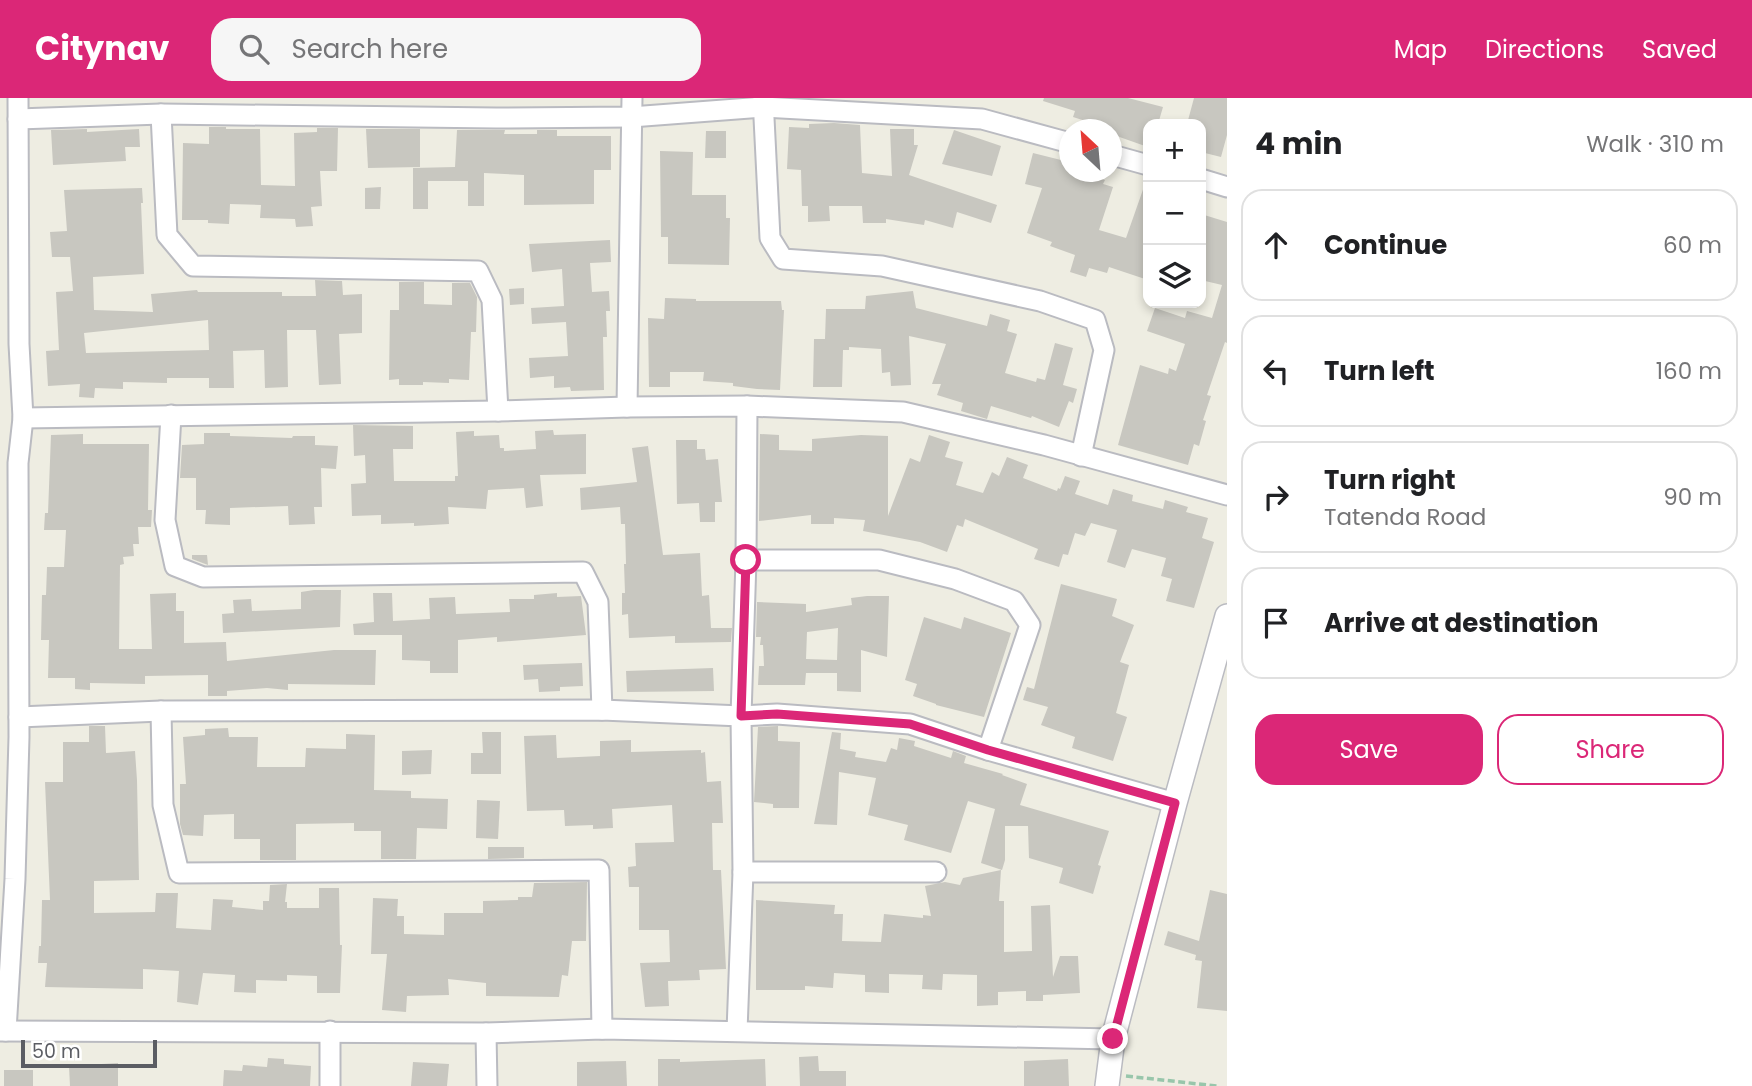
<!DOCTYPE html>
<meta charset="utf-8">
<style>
:root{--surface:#fff;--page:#f6f6f6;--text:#202124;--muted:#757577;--line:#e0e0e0;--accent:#db2777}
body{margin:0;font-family:Poppins,sans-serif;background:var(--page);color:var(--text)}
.controls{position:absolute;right:21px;top:21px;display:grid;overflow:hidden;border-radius:14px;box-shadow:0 4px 10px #0003}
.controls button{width:63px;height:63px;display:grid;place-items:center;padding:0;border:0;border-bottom:2px solid var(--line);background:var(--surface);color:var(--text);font:35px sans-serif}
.compass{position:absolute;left:1059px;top:21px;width:63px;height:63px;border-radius:50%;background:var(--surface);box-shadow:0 4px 10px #0003;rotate:334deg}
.scale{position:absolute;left:21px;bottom:18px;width:136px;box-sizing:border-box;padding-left:7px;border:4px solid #5b5d63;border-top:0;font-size:19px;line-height:24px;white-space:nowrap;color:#5b5d63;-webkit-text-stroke:5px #fff;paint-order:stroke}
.stop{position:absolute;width:21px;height:21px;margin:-16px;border:5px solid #db2777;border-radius:50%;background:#fff}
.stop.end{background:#db2777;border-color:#fff;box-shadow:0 2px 7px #0008}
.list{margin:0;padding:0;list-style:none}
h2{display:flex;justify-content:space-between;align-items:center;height:91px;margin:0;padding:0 28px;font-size:30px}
h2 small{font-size:23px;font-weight:400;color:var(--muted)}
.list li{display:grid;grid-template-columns:46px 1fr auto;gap:21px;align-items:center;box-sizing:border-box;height:112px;margin:0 14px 14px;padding:0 14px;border:2px solid var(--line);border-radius:21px}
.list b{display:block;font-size:26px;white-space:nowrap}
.list p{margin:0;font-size:23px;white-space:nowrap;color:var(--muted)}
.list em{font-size:23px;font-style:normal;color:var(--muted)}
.actions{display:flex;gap:14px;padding:21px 28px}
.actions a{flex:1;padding:16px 0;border:2px solid var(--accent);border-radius:21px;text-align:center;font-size:24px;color:var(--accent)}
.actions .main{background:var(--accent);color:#fff}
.icon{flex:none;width:38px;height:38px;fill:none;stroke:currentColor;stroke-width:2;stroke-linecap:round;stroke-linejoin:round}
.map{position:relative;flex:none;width:1227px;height:988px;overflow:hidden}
header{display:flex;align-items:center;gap:42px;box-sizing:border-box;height:98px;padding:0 35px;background:var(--accent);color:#fff}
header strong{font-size:33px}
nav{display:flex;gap:38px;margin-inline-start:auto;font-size:24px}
.search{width:490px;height:63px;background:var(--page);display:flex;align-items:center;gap:18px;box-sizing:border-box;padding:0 24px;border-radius:21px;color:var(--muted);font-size:26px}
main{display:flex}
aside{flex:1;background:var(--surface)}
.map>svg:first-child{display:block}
.building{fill:#c8c7c0;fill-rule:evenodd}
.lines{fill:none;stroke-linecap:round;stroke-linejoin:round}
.minor-casing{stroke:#babbc1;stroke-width:23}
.tertiary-casing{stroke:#babbc1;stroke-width:26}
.path{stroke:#98c6ab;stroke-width:3.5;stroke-dasharray:7 3.5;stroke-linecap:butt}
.minor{stroke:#fff;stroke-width:19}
.tertiary{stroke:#fff;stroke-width:23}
.route{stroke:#db2777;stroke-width:9}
</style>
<header>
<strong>Citynav</strong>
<div class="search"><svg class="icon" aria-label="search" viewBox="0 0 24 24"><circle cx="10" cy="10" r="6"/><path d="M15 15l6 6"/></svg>Search here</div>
<nav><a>Map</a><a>Directions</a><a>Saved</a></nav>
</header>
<main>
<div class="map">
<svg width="1227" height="988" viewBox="0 0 1227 988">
<rect width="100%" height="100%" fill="#eeede2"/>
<g class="building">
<polygon points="1044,0 1128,0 1163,9 1158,26 1148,26 1145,48 1111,36 1111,31 1073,19 1075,13 1043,3"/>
<polygon points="1194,0 1227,0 1227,37 1221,59 1201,54 1201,26 1187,26"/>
<polygon points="834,25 860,27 862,75 892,78 890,31 914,31 914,47 918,47 909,77 997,107 991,125 957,114 953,130 925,122 924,127 886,121 886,125 863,125 862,108 829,108 830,123 808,124 808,108 802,108 801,72 787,71 789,29 809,30 809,26"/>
<polygon points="209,29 226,29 226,31 260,31 261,87 295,88 294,35 317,34 317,30 338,30 337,73 320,73 322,108 311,109 313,128 296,129 295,121 260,120 261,107 230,106 229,126 208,125 208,122 182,122 183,45 209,46"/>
<polygon points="87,31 87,34 139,31 140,49 125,49 126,63 53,67 51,32"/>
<polygon points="366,31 420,31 420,69 368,70"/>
<polygon points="457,32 505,32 504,36 537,36 537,32 557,32 557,38 611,38 611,72 594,72 594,106 524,107 524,77 484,75 484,108 468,108 468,83 428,83 428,111 413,111 413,70 455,69"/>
<polygon points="954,32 1001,48 992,78 942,66"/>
<polygon points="706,33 726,33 726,60 705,60"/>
<polygon points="660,53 693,54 692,97 726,97 726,120 730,120 729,167 668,166 668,139 661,139"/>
<polygon points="1033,55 1069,64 1069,74 1080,74 1105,82 1103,86 1113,89 1099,132 1126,140 1146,83 1148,84 1148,182 1109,169 1107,175 1089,170 1086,179 1070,174 1075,157 1050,148 1052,144 1027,135 1042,90 1025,86"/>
<polygon points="381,89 380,111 365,111 365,90"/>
<path d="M142,90L143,105H141L144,176L93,179L94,212L153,214L151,196L197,192L198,194H282V198H316L315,182L342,183L343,197L362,196V235L339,236L341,286L319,287L316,232H287L288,289L265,290L264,252L233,253L234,290H209V280H167V285L123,284V291L95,290L94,300L79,299L80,286L48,288L46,253L59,252L56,194L73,193L70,159H52L50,134L67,133L64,92ZM208,222L209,252L86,255L84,235Z"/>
<polygon points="1201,116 1227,124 1227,245 1225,244 1207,297 1211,298 1203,322 1206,323 1199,348 1194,346 1188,367 1118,347 1140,267 1168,276 1169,270 1176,273 1185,246 1147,233 1155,210 1185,220 1187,213 1212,220 1222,187 1201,182"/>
<polygon points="610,142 611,164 590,165 592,194 609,193 610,213 606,213 607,239 603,239 604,292 571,293 570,289 554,290 554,278 530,280 529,260 568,258 566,224 532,226 531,210 564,208 562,171 532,174 529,146"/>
<polygon points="399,184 424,184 424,206 452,207 452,185 470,185 477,199 476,234 471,234 469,282 449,281 449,285 423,284 423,287 399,287 399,281 389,282 390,212 399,212"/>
<polygon points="524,190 524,206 510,207 509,191"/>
<polygon points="913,193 916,210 987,228 990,216 1010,222 1007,233 1017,236 1005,275 1036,284 1037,280 1045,282 1055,245 1073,250 1063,287 1077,291 1073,305 1069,303 1059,329 1032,318 1031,320 991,308 987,321 961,313 963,305 937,297 941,286 932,286 946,246 909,238 911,287 891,288 890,274 882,275 881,251 849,249 849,252 843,252 842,289 813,289 814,241 825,241 826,211 865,211 866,198"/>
<polygon points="665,200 696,201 696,203 781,203 782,212 784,212 780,292 757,291 733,288 733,285 703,283 704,274 670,274 670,289 649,289 648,220 664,221"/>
<polygon points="353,327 413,328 413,351 393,351 394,383 455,383 455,378 458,378 456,334 474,333 474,338 499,337 500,350 504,350 504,353 536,351 535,333 553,332 554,337 586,336 586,376 540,377 543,408 526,410 524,390 488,392 486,411 448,409 449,426 414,428 414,425 381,426 381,417 352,418 351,386 366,385 365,357 354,358"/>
<polygon points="204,335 230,335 230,338 292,340 293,338 315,338 315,347 338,348 336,371 321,370 322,409 314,409 315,426 289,427 288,408 230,410 230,427 205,426 206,412 196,412 196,380 180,380 182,347 204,346"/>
<polygon points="83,336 83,346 149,346 148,412 152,412 151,429 138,429 139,446 133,446 134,458 123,459 124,466 120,467 119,551 152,551 150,496 176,495 176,513 184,513 184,545 226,544 227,563 334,552 376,552 375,587 288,586 288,592 267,590 227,593 227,598 208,598 208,577 145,578 145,586 90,585 90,592 75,591 75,580 48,580 49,542 41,542 42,497 46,497 47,469 64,469 66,432 44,432 45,415 48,415 51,337"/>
<polygon points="760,336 779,337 779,352 812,353 812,341 861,337 888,338 888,418 910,360 920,364 929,337 950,344 945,359 963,364 956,387 983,395 992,374 999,378 1007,359 1028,367 1023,380 1057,393 1058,390 1060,391 1065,378 1080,383 1075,396 1108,407 1113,391 1133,397 1132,403 1163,411 1165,402 1188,409 1186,414 1208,420 1202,440 1214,444 1194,510 1166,503 1172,481 1161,478 1166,460 1132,451 1125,470 1107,464 1117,432 1091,425 1085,438 1075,435 1068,457 1063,456 1059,469 1034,461 1038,451 965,421 963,429 957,427 947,454 920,444 863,433 865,422 834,420 834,426 811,426 811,417 759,423"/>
<polygon points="676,342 697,342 697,351 705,351 706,362 718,361 722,404 715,404 715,424 700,424 699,405 677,406"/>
<polygon points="648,348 663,457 700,455 702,498 709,497 711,530 732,530 731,544 675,545 675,538 629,540 628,516 622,517 622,495 625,495 624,466 626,466 625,426 621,426 620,409 581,412 580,390 637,384 632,350"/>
<polygon points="192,457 207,457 208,467 192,461"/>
<polygon points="1061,486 1117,501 1112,518 1134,527 1120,564 1129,567 1116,615 1127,619 1113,663 1072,650 1075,639 1041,627 1048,609 1023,602 1027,589 1034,591"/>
<polygon points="314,492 341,492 340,529 223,535 222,516 234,515 233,502 251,501 252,513 301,511 301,494"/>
<polygon points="373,495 392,495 393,523 430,521 429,500 455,499 456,516 510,514 509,501 534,501 534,497 557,495 557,499 581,498 586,537 497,544 497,539 458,542 458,575 430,575 430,563 402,562 402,537 354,537 353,526 374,524"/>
<path d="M867,498H889L887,559L861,552V594L837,593V575H806L805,587H758L759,568H764L763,547H760L761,539H756L757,504L806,506V514L852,507L851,500ZM838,530L837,562L806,561L807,534Z"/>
<polygon points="924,519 961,531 964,519 1011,535 984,619 936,607 936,606 913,598 917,586 905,582"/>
<polygon points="582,565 583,588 560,589 560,593 539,594 538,581 524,582 523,567"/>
<polygon points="713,570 714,593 627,594 626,573"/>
<polygon points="89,628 105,628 106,655 135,653 137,682 139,782 94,783 94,815 155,814 156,795 178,795 176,830 211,832 213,801 233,802 232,809 263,812 263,803 269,803 270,787 287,786 285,804 287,804 287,810 319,810 319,790 339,790 340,847 342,847 340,895 317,895 317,878 287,877 287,883 256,882 256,895 234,894 235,877 203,875 198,907 177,904 179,873 143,871 143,891 45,889 47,865 38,865 39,848 41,848 42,802 50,802 45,684 63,684 63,644 89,644"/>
<polygon points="778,628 778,643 800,644 799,710 773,710 773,706 754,704 758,629"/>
<polygon points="228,630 229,639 258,639 257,669 305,669 306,650 346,651 346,636 375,637 374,692 411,693 411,700 448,701 447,731 417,730 416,761 381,761 381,733 354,733 354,725 296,726 296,762 260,762 260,741 234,741 234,716 204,717 203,738 183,737 180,726 180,686 186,686 183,639 205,637 205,631"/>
<polygon points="482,634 501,634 501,676 471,676 471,655 483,655"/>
<polygon points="832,634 841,635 840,651 856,654 855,659 886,664 891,650 897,652 899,640 915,643 914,648 951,660 953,653 966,658 964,665 1003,676 1002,677 1027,686 1020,707 1109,733 1098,767 1101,768 1093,796 1059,785 1063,770 1029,760 1028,728 1005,728 1005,762 1002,772 981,765 995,711 968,703 951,755 904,742 908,727 868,717 876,680 839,674 837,727 814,726"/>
<polygon points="556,637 557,660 600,658 600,643 631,642 631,654 701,652 701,655 705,654 707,684 721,683 723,725 712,725 713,772 721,772 726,871 699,872 700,882 668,883 669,908 645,909 640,865 670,864 669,832 639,832 639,789 629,789 628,769 636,768 635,745 674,744 672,707 612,711 613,730 593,731 593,727 565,728 564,712 527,713 524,638"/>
<polygon points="432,652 431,676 402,677 402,653"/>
<polygon points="477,702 500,703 498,741 476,740"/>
<polygon points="488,749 524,749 524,760 488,761"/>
<polygon points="1001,772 999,803 1004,803 1004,854 1032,853 1031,808 1050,807 1053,879 1060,858 1078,858 1080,895 1043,897 1043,903 1026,903 1026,893 998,894 998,907 977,908 977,877 943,876 942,892 922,891 923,877 889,876 889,895 865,894 865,877 834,875 833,890 805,888 805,892 756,892 756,802 835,807 834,816 843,816 842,843 881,844 884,816 923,820 923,817 931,818 925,788 945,784 960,787 963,780"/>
<polygon points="587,784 586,843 572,843 568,878 562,877 559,899 486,898 486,885 448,881 449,897 407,898 406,914 382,912 387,856 371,856 373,800 398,801 397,818 404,818 404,836 444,837 444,815 483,815 483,803 518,802 518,799 532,799 534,785"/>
<polygon points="1210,792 1227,796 1227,913 1197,910 1202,863 1195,862 1196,857 1164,847 1168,833 1199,843"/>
<polygon points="818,958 819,973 846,973 846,988 800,988 799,959"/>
<polygon points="268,960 284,961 284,966 311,968 310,988 223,988 224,972 242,973 243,967 267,969"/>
<polygon points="658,961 680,961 680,964 765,961 766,988 658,988"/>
<polygon points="1068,961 1069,988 1024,988 1024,963"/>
<polygon points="626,963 627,988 577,988 577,964"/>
<polygon points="413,964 449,966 447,988 411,988"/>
<polygon points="118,965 118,988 70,988 69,968"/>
<rect x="4" y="972" width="29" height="16"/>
</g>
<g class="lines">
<g class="minor-casing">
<g id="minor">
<polyline points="763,0 770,140 783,161 882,168 1040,203 1095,222 1104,252 1081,358"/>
<polyline points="161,16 167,137 193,168 478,173 492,202 498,313"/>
<polyline points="18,21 161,16 496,20 631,19 763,9 982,21 1070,45"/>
<polyline points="1112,57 1148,67"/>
<polyline points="1201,81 1227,89"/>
<polyline points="627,309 632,0"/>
<polyline points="171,317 165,422 175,468 203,479 583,474 598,504 602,612"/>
<polyline points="23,320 498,313 627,309 747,308 903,314 1044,347 1227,397"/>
<polyline points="746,462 879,462 955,481 1014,503 1030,527 988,652"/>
<polyline points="161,613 163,707 179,775 599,772 602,931"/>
<polyline points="19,619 161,613 602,612 741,618 777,616 910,626 988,652 1175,705"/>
<polyline points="743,774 936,774"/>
<polyline points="0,933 486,935 602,931 1113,941"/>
<polyline points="6,933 15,781 19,639 18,365 23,320 19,246 18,0"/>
<polyline points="330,933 330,988"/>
<polyline points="737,933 743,774 741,618 746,462 747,308"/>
<polyline points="486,935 487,988"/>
</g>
</g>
<g class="tertiary-casing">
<polyline id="tertiary" points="1107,988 1113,941 1175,705 1227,518"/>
</g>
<polyline class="path" points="1126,978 1217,988"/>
<use href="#minor" class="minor"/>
<use href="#tertiary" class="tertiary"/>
</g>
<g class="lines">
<polyline class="route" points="746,462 741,618 777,616 910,626 988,652 1175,705 1113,941"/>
</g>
</svg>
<div class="controls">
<button>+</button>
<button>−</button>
<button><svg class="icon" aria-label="layers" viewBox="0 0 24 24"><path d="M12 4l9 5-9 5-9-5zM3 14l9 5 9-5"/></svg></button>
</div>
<svg class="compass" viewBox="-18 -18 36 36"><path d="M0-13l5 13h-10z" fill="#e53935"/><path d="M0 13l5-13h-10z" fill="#757577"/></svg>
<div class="scale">50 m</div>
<div class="stop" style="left:746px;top:462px"></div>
<div class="stop end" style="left:1113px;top:941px"></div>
</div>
<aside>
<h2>4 min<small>Walk · 310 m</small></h2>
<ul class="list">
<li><svg class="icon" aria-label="ahead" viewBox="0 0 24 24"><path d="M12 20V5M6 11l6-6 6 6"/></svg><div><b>Continue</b></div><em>60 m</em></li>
<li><svg class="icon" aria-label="left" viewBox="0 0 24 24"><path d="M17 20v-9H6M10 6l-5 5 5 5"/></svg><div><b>Turn left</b></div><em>160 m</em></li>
<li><svg class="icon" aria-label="right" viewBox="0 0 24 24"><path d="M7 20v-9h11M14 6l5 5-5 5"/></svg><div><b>Turn right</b><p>Tatenda Road</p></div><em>90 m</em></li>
<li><svg class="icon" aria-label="arrive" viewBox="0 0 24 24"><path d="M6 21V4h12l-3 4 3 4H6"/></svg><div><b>Arrive at destination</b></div></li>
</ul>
<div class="actions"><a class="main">Save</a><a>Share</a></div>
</aside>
</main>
